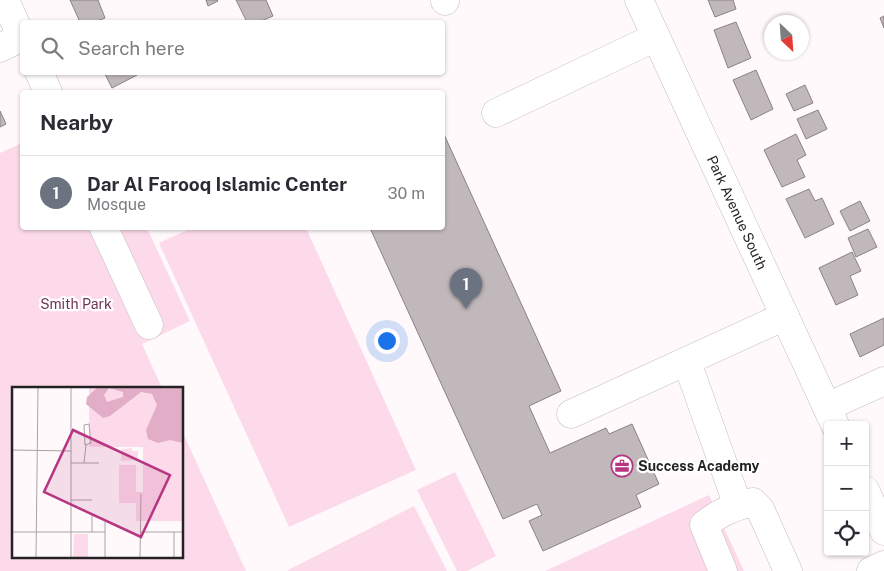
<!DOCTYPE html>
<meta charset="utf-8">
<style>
:root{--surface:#fff;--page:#f7f7f7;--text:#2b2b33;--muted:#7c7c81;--line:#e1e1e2;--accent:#ea580c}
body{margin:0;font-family:"Public Sans",sans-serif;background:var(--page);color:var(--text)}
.controls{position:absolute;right:15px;bottom:15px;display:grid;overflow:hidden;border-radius:5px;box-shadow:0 1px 4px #0004}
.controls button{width:45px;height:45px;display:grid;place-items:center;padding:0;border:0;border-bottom:1px solid var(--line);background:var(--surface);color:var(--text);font:25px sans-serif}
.compass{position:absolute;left:764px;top:15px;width:45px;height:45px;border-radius:50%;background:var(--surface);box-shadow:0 1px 4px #0004;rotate:155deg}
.you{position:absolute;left:386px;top:340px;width:18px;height:18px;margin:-12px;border:4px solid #fff;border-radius:50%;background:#1a73e8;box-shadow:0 0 0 8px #1a73e833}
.badge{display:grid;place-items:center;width:32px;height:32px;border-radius:50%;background:var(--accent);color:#fff;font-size:16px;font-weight:700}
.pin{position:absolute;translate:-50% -41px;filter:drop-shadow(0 1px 2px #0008)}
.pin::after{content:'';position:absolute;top:26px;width:18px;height:15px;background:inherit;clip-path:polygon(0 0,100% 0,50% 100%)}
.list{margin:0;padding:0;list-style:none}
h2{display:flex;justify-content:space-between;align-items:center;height:65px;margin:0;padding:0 20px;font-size:21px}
h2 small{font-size:16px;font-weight:400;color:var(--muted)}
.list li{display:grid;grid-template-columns:32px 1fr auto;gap:15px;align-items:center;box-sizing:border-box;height:75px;padding:0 20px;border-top:1px solid var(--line)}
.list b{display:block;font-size:19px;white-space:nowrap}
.list p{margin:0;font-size:16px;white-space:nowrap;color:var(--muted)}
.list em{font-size:16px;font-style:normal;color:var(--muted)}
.icon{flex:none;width:28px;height:28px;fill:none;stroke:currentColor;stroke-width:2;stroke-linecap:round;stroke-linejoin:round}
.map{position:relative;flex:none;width:884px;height:571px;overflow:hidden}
.search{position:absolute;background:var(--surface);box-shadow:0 1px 4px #0004;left:20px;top:20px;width:425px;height:55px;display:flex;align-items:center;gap:12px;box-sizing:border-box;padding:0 18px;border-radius:5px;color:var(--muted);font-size:19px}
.panel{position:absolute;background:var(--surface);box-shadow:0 1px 4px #0004;left:20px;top:90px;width:425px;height:140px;border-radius:5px}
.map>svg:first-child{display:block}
.green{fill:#fcdaea}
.building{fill:#c1b8bc;stroke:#8a8286}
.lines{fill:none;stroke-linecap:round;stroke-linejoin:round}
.minor-casing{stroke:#c3bbbf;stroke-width:29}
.minor{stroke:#fff;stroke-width:28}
.labels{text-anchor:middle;stroke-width:4.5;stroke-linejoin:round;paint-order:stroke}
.street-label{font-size:14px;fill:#252224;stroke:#fff}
.park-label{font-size:14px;fill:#713354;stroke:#fff}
.poi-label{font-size:14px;font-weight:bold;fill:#252224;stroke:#fff;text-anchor:start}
.inset-road{fill:none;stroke:#a8a3a5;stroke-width:1}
.view{fill:#b73682;fill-opacity:0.15;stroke:#b73682;stroke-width:2.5}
.inset-edge{fill:none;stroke:#252224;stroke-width:2.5}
</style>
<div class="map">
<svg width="884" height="571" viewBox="0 0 884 571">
<rect width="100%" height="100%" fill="#fff9fb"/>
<g class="green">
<polygon points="22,143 22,228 147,228 190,321 142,344 162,388 14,388 14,557 182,557 183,433 246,571 0,571 0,153"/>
<polygon points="192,228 306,228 416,470 289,527 159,243"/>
<polygon points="455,472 496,556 467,571 457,571 417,490"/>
<polygon points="709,495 744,571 545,571"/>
<polygon points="414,506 447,571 288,571 288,570"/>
</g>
<g class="building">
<polygon points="70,0 98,0 105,18 95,22 80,22"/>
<polygon points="206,0 217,0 218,1 208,6"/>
<polygon points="236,0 266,0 273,16 259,22 247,22"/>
<polygon points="708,0 733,0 736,9 715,17"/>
<polygon points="884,16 884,28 880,18"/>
<polygon points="736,22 751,58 728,68 714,30"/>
<polygon points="756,70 773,109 751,120 733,80"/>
<polygon points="104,72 136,72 137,75 112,88"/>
<polygon points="805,85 813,103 794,111 786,94"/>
<polygon points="818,110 827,129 806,139 797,119"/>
<polygon points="0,111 6,124 0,127"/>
<polygon points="442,130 561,391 529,406 550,453 606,428 609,434 632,424 659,484 636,495 641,507 543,551 529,521 542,515 537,504 503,519 370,228 442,228"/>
<polygon points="796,134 806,155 797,160 805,177 782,187 764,150"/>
<polygon points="809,189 815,201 822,198 834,224 805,238 786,199"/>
<polygon points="860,201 870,221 850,231 840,211"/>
<polygon points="868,229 877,247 856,257 848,238"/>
<polygon points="852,252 861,271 850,276 858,295 836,305 819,268"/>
<polygon points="884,318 884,345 860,357 850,334"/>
</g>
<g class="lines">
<g class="minor-casing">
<g id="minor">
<polyline points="5,0 22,38"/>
<polyline points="445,0 445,1"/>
<path id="s1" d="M639,0L835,425"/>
<polyline points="0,48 22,37"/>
<polyline points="39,72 48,92"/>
<polyline points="496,113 656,37"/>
<polyline points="104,228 149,325"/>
<polyline points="687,362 738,506"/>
<polyline points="827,407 884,381"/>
<polyline points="571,414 785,316"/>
<polyline points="865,490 884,531"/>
<path d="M723,571L704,525C718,513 735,506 753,502L760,509L788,571"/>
<polyline points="871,571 884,565"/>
</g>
</g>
<use href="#minor" class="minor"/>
</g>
<defs>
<g id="office-ring" transform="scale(1.125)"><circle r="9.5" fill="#fff" stroke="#b73682" stroke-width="1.5"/><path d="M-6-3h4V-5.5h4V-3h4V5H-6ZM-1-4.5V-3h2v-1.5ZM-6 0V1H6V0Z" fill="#b73682"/></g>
</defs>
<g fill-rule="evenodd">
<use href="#office-ring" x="622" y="466"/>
</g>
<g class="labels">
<g class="street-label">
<text dy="5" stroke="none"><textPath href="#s1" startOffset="234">Park Avenue South</textPath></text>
</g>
<g class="park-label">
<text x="76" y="309">Smith Park</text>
</g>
<g class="poi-label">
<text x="638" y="471">Success Academy</text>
</g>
</g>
<g transform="translate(12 387)">
<rect width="171" height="171" fill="#fff9fb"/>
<path d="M77,0H171V134H124V116H107V78H124V105H131V60H77ZM120,61V64H126V73L109,74V62ZM62,147H76V171H61Z" fill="#fcdaea"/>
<path d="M86,0H171V56L158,53L146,56L136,52L134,43L145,18L140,7L129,5L98,29L91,31L74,17L75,10ZM97,1L111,5V10L95,15L92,8Z" fill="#e2aec7" fill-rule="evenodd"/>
<path class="inset-road" d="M77,37L79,56L73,58L72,38ZM0,63L59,64M59,76H87M72,76L74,58M59,113H80M0,145H93M80,145V128M128,145H172M24,171L26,0M59,171V0M93,171V135M128,171L129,107M162,171V145"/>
<path class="view" d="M61,43L158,88L129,150L32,105Z"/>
<rect width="171" height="171" class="inset-edge"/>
</g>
</svg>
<div class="controls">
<button>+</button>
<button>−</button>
<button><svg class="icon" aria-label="locate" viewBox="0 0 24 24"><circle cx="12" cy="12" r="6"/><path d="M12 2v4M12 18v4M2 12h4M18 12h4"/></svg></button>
</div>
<svg class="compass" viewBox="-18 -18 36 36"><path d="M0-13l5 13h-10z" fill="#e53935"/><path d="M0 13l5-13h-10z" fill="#7c7c81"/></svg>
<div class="you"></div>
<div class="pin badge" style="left:466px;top:309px;background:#6b7280">1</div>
<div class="search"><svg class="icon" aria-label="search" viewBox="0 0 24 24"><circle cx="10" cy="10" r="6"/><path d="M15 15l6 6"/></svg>Search here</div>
<section class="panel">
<h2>Nearby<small></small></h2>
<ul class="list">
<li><span class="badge" style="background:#6b7280">1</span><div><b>Dar Al Farooq Islamic Center</b><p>Mosque</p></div><em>30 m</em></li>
</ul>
</section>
</div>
